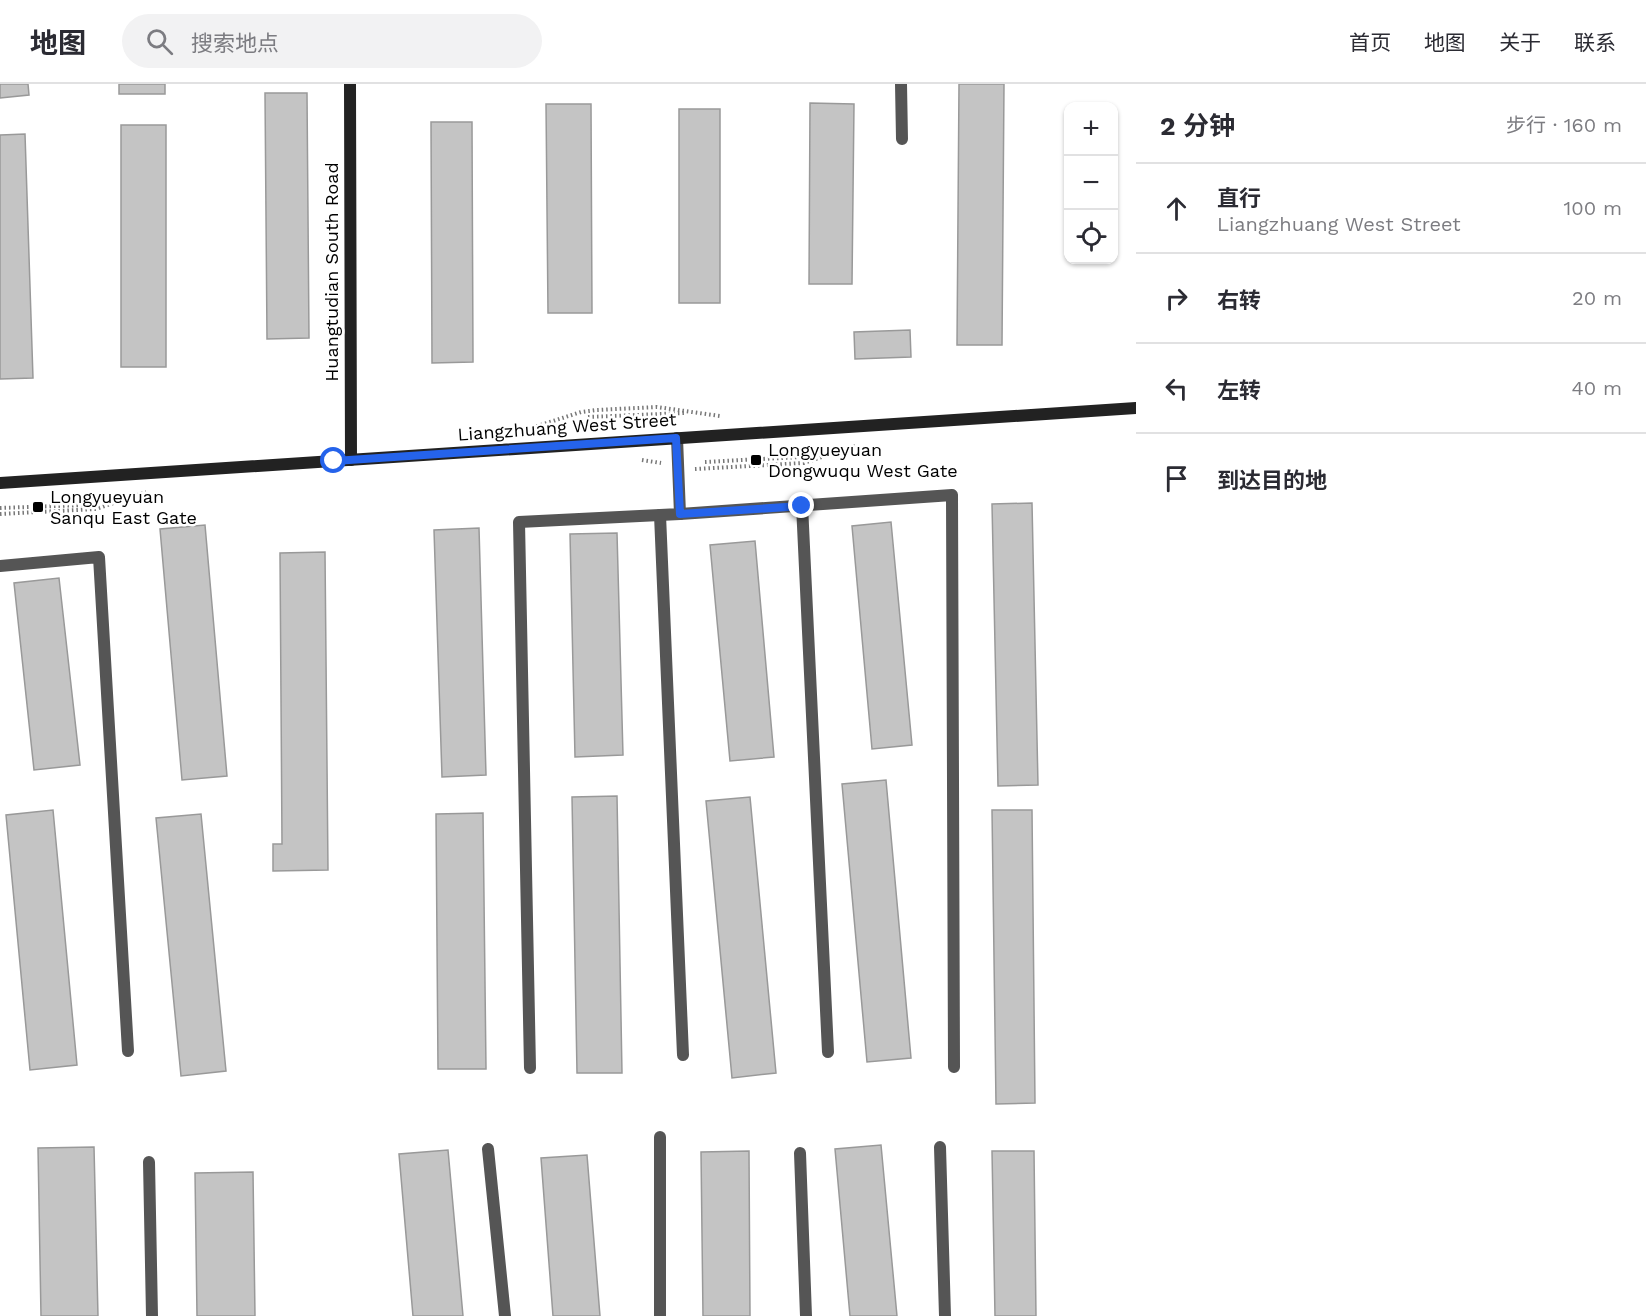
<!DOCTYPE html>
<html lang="zh">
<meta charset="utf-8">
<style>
:root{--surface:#fff;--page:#f2f2f3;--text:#2b2b33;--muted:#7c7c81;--line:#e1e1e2}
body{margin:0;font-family:"Work Sans","Noto Sans SC",sans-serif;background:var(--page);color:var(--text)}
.controls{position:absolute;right:18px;top:18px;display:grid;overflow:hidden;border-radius:12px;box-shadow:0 2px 4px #0004}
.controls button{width:54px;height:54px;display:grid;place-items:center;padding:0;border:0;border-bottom:2px solid var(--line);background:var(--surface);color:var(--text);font:30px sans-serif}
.stop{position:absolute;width:18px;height:18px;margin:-14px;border:4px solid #2563eb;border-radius:50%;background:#fff}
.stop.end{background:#2563eb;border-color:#fff;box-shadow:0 2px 6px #0008}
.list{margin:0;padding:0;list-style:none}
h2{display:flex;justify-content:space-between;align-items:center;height:78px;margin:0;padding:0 24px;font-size:26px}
h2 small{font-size:20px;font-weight:400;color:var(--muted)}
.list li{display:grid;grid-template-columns:39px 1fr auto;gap:18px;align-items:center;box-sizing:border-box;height:90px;padding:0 24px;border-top:2px solid var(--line)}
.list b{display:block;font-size:22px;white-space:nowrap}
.list p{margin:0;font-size:20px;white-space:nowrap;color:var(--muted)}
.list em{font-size:20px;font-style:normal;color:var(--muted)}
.icon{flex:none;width:33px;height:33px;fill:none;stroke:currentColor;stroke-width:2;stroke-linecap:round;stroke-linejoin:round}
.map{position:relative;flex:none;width:1136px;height:1232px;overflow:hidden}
header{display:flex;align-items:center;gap:36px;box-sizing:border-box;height:84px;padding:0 30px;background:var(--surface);border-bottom:2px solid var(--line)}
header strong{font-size:28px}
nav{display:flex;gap:33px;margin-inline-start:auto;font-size:21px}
.search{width:420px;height:54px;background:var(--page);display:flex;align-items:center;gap:15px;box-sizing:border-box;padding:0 21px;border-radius:33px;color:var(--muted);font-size:22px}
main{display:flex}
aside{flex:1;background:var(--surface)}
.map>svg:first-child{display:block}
.building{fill:#c4c4c4;stroke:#999;stroke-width:1.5}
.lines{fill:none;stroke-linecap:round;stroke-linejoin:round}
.path{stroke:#777;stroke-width:4;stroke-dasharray:1.5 3;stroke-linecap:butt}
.lane{stroke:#555;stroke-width:12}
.street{stroke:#555;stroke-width:12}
.secondary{stroke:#222;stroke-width:12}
.route{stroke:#2563eb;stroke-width:8}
.poi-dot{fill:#000;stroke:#fff;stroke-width:2}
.labels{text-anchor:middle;stroke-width:5;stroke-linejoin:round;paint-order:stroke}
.street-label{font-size:18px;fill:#000;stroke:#fff}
.poi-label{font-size:18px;fill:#000;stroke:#fff;text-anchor:start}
</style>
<header>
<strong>地图</strong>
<div class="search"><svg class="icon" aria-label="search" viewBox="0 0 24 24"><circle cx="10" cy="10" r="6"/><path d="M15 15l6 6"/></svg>搜索地点</div>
<nav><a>首页</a><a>地图</a><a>关于</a><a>联系</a></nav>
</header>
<main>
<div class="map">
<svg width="1136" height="1232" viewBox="0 0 1136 1232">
<rect width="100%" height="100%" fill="#fff"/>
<g class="building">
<polygon points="0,0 28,0 29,11 0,14"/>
<rect x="119" y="0" width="46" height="10"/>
<polygon points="959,0 1004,0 1002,261 957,261"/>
<polygon points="265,9 307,9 309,254 267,255"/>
<polygon points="810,19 854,20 852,200 809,200"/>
<polygon points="546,20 591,20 592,229 548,229"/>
<rect x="679" y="25" width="41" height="194"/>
<polygon points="431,38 472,38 473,278 432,279"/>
<rect x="121" y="41" width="45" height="242"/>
<polygon points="25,50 33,294 0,295 0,51"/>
<polygon points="910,246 911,273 855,275 854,248"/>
<polygon points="1032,419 1038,701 998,702 992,420"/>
<polygon points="891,438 912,661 872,665 852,442"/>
<polygon points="205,441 227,692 182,696 160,445"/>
<polygon points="479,444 486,691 442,693 434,446"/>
<polygon points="617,449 623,671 575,673 570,450"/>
<polygon points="755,457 774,673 730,677 710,461"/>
<polygon points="325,468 328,786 273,787 273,760 282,760 280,469"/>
<polygon points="59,494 80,681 34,686 14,499"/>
<polygon points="886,696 911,974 867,978 842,700"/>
<polygon points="617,712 622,989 577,989 572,713"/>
<polygon points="750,713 776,989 732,994 706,717"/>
<polygon points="53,726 77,981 30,986 6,731"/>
<polygon points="992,726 1032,726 1035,1019 996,1020"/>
<polygon points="483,729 486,985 438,985 436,730"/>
<polygon points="201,730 226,987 181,992 156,734"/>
<polygon points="881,1061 897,1232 850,1232 835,1065"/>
<polygon points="94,1063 98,1232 41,1232 38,1064"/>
<polygon points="448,1066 463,1232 413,1232 399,1070"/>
<polygon points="749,1067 750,1232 703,1232 701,1068"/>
<polygon points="992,1067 1034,1067 1036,1232 995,1232"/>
<polygon points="587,1071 600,1232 553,1232 541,1074"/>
<polygon points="253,1088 255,1232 197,1232 195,1089"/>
</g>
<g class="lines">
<g class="path">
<polyline points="588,333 684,329"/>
<polyline points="528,345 581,328 597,326 657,323 720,332"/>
<polyline points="642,376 661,379"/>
<polyline points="705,378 800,373"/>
<polyline points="695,385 804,379 855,362"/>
<polyline points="0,424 84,421"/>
<polyline points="0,430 96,425 146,408"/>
</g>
<g class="lane">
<polyline points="802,421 828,968"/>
<polyline points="680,430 952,411 954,983"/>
<polyline points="660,431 683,971"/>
<polyline points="0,482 99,473 128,967"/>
<polyline points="530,984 519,438 680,430 677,354"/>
<polyline points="660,1053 660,1232"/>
<polyline points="940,1063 945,1232"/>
<polyline points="488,1065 505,1232"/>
<polyline points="800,1069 806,1232"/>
<polyline points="149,1078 152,1232"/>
</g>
<polyline class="street" points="901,0 902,55"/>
<g class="secondary">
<polyline points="350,0 351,376"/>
<polyline points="0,399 1136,324"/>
</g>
</g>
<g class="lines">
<polyline class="route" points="334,377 676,354 680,430 802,422"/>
</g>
<g class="poi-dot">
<rect x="750" y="370" width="12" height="12" rx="3"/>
<rect x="32" y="417" width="12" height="12" rx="3"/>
</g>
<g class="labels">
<g class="street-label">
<text transform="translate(332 188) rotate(-90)" y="6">Huangtudian South Road</text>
<text transform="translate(567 343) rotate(-4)" y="6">Liangzhuang West Street</text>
</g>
<g class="poi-label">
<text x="768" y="372">Longyueyuan<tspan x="768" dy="21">Dongwuqu West Gate</tspan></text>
<text x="50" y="419">Longyueyuan<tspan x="50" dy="21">Sanqu East Gate</tspan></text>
</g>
</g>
</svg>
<div class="controls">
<button>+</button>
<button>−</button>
<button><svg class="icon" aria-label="locate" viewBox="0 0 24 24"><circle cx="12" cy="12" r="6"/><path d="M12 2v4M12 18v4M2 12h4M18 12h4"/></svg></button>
</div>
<div class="stop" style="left:334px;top:377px"></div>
<div class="stop end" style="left:802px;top:422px"></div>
</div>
<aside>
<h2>2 分钟<small>步行 · 160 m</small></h2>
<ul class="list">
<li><svg class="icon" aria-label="ahead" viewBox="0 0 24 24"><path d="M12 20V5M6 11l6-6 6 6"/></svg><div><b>直行</b><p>Liangzhuang West Street</p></div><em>100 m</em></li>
<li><svg class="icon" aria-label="right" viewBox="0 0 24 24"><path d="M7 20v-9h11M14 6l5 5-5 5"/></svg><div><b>右转</b></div><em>20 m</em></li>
<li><svg class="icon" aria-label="left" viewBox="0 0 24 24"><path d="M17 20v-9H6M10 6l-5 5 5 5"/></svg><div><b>左转</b></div><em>40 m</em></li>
<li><svg class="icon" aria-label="arrive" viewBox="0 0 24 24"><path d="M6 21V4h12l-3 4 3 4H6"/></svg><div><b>到达目的地</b></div></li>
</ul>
</aside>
</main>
